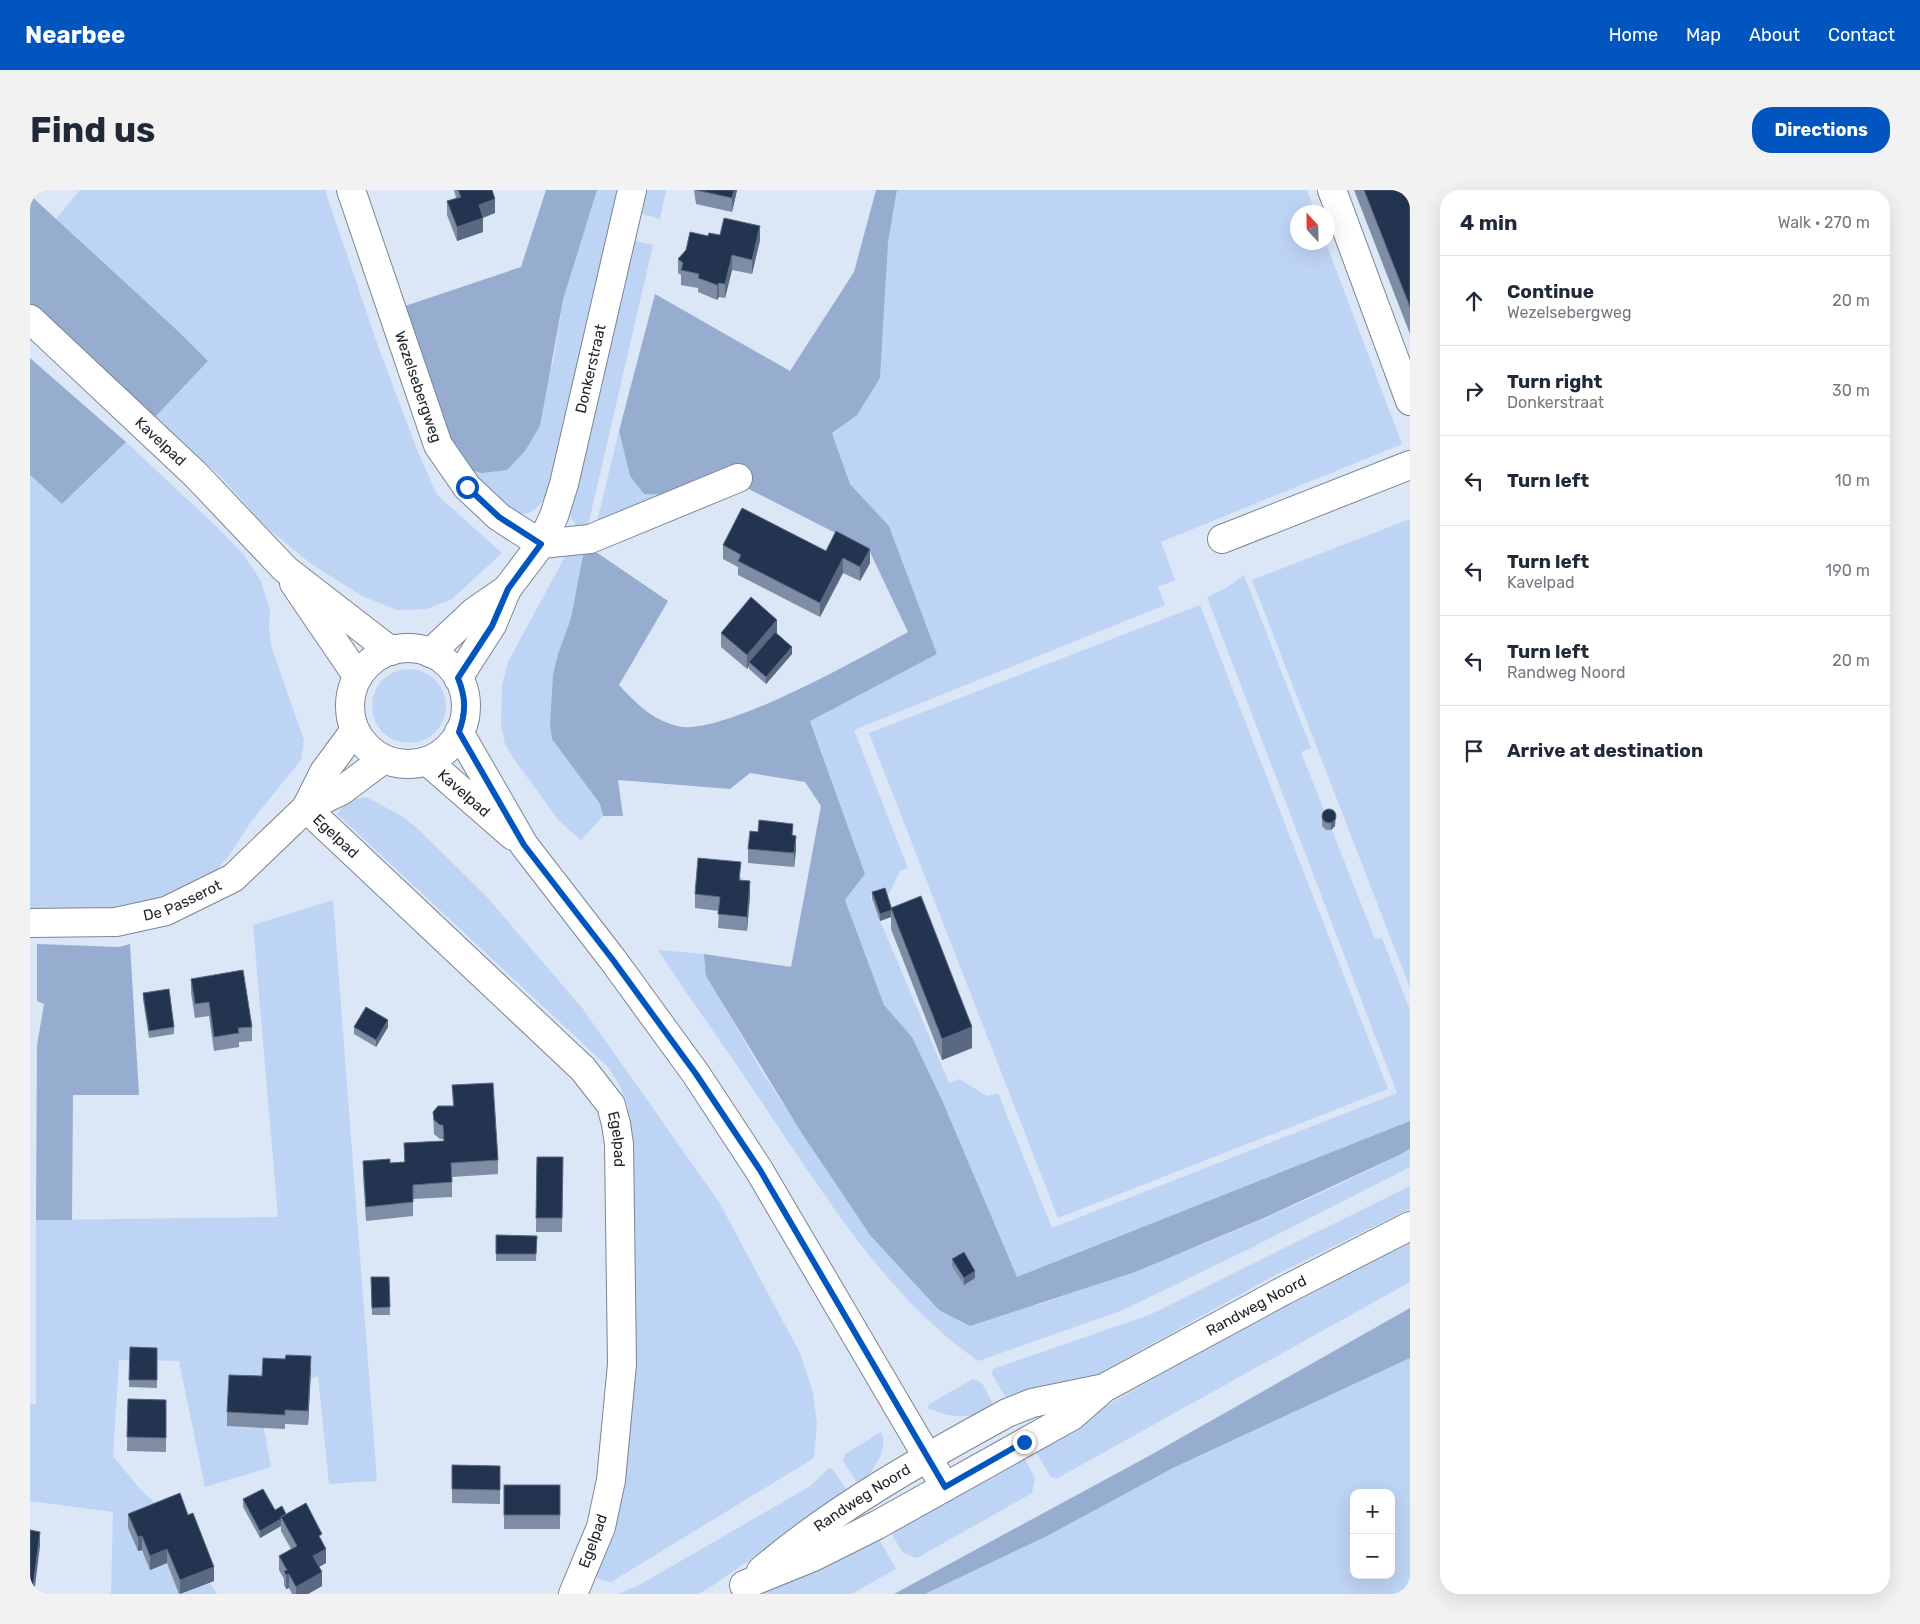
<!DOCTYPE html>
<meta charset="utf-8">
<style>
:root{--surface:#fff;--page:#f2f2f3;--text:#1f2937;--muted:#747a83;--line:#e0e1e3;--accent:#0055be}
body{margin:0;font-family:Rubik,sans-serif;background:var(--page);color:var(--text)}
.controls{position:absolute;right:15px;bottom:15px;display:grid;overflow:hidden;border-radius:10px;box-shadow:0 5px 20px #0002}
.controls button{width:45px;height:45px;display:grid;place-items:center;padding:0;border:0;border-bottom:1px solid var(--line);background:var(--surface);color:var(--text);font:25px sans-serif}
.compass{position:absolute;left:1260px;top:15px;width:45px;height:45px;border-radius:50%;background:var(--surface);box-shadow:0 5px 20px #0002;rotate:338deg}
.stop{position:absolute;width:15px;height:15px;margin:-11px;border:4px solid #0055be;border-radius:50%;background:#fff}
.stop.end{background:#0055be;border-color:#fff;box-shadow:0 1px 5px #0008}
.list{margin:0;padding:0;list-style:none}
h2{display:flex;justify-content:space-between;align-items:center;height:65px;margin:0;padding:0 20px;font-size:21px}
h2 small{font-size:16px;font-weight:400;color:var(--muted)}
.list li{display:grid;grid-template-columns:32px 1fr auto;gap:15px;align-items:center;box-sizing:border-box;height:90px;padding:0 20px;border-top:1px solid var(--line)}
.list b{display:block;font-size:19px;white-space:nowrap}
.list p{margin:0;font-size:16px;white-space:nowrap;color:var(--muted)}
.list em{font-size:16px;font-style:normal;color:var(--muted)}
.icon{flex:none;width:28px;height:28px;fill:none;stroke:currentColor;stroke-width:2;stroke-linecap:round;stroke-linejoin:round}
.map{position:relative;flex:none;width:1380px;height:1404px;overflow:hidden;border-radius:20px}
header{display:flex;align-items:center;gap:30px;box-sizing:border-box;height:70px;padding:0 25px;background:var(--accent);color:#fff}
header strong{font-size:24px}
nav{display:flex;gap:28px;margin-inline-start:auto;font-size:18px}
.intro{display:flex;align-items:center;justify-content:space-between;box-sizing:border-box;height:120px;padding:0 30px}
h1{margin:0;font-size:35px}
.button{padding:12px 22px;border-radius:20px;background:var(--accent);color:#fff;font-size:18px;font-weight:700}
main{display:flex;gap:30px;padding:0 30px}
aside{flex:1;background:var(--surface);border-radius:20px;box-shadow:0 5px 20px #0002}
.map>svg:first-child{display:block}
.green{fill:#bed4f4;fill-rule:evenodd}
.forest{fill:#97add0}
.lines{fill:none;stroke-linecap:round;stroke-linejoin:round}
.minor-casing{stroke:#7b8593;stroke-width:30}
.major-casing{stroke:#7b8593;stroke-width:30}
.minor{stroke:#fff;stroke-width:28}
.major{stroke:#fff;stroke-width:28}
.wall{fill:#7e8da3}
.shaded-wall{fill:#5a6982}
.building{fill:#223450;stroke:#5a6982}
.route{stroke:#0055be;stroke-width:6}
.labels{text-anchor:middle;stroke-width:5;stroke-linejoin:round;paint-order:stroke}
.street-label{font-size:15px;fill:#23272d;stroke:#fff}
</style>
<header>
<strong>Nearbee</strong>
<nav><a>Home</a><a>Map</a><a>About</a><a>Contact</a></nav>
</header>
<div class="intro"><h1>Find us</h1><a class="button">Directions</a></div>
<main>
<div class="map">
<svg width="1380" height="1404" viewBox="0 0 1380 1404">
<rect width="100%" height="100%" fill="#dbe6f6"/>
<g class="green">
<polygon points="50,0 295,0 348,156 386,257 407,305 472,363 422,409 397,419 367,420 332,406 280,373 235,336 193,289 125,227 178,171 26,29"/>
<path d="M567,0H588L518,299C513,318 495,332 476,319C461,309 448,292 436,279L523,174L533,110Z"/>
<polygon points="614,0 636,0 630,29 609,23"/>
<polygon points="867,0 1277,0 1285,22 1268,22 1268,52 1296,53 1372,254 1131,352 1145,390 1128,397 1135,415 824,540 878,678 870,681 859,704 840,707 919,893 929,889 957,906 968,903 1022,1038 1367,903 1177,407 1196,398 1214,385 1281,558 1271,562 1345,749 1352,748 1380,820 1380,931 987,1088 912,910 882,847 854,815 815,710 835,684 780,530 907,464 859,336 820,294 802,242 827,225"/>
<polygon points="601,50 623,55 557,340 548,340 539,323"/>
<polygon points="589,241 600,286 647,305 566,336"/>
<polygon points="96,252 188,338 214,365 231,391 240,420 239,436 241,456 274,550 271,570 220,633 199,666 185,681 140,707 103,723 0,728 0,285 32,314"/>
<polygon points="1380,329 1380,798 1222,390"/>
<polygon points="538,361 553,365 541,428 528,464 523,484 520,534 522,549 570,614 573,626 551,650 529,631 484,569 475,554 471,534 472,495 478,472"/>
<polygon points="1170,415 1358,899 1028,1028 839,543"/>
<circle cx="379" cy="516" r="37"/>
<polygon points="336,607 370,625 387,638 456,706 553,819 689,1012 770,1163 783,1203 787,1234 784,1268 581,1392 568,1389 563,1383 601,1159 598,916 590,896 578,877 307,624 319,610"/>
<polygon points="303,710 347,1291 299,1294 288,1186 227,1202 241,1277 175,1297 149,1171 89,1170 83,1266 110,1299 128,1316 187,1404 81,1404 83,1322 0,1311 0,1214 6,1214 6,1030 248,1027 223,735"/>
<path d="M628,760L674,764L677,786L732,882L840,1045L1007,1115C1134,1072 1261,1022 1380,959V977L1221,1058L1093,1120L948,1171C861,1110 804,1019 745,932C707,874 666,818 628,760Z"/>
<polygon points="1380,996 1380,1019 1247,1084 1059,1189 978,1211 962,1184 963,1179 1119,1125"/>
<polygon points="1380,1051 1380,1092 1026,1289 1020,1286 1003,1257 1200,1146"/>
<path d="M1380,1168V1404H895L1017,1346L1143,1278ZM1324,1303H1361V1385H1324Z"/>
<path d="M943,1189L952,1193L965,1218C941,1229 922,1229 898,1218L899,1214Z"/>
<path d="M851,1242C860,1257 842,1285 828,1294L813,1271L815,1264Z"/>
<polygon points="991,1262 1005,1288 1002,1303 887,1368 873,1363 858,1338"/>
<polygon points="799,1278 803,1280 818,1302 679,1398 668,1404 588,1404 609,1395 779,1297"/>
<polygon points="846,1344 866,1379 821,1404 724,1404"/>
</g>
<g class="forest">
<polygon points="516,0 567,0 533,110 510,236 495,261 477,280 452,283 436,279 426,267 369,118 491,77"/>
<path d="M846,0H867L858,52L850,188L827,225L802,243L820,294L859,336L907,464L780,531L835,684L815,710L854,815L882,847L912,910L987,1087L1380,931V959L1367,966L1234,1028L1105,1082L940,1136L909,1120L840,1045L771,942L676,786L674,764L761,777L791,616L775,592L720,583L700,599L588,590L593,626H573L570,614L522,549L520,534L523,484L528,464L541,428L553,365L563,360L638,411L589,495C607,514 621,529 647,536C691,548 835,465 878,442L839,360L713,296L647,305L614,304L600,286L589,241L625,104L760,181L824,82Z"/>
<polygon points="0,5 150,143 178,171 125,227 0,116"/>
<polygon points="0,168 96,252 32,314 0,285"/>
<polygon points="7,754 89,757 100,754 109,905 43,905 42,1030 6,1030 7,855 14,814 7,811"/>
<polygon points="1380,1118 1380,1168 1143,1278 1017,1346 895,1404 864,1404 1117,1267"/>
</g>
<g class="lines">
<g class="minor-casing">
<g id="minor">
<path id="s1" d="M321,0L408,255L437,297L469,327L511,354"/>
<polyline points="1302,0 1380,211"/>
<path id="s2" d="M0,129L166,285L255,379L361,461"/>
<polyline points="1192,349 1380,275"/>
<polyline points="511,354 560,349 708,288"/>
<polyline points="264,393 328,487"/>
<circle cx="378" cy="516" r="58"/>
<polyline points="400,463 445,421 477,399"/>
<path id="s3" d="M428,488L462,435L477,399L511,354L524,326L534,294L602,0"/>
<polyline points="429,542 494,655 583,770 666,884 729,980 915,1297"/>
<path id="s4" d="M397,571L483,646"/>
<path id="s5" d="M276,618L553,879L581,915L586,934L589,954L592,1174L581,1290L571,1337L543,1404"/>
<polyline points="276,618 294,582 325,540"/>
<path id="s6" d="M0,733L86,732L136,721L203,688L276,618L311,601L354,569"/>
</g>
</g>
<g class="major-casing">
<g id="major">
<path id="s7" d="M731,1381C806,1317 891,1270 977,1223L1002,1213L1070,1199"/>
<path id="s8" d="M714,1395L783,1367L847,1335L1042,1226L1074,1198L1253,1101L1380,1036"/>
</g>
</g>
<use href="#minor" class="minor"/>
<use href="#major" class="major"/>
</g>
<g class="wall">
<polygon points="424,0 462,0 465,23 453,28 453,42 427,51 417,25 417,11 426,8"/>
<polygon points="664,0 707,0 702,22 666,14"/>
<polygon points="1324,0 1380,0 1380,144"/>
<polygon points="690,45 730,50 722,84 702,80 695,108 689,107 687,110 668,102 668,98 651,95 651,85 648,83 648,69 678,46"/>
<polygon points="693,355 796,361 840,373 830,391 813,383 790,427 708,385 708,377 693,369"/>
<polygon points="691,443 747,444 762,464 736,494 719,479 719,476 717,479 691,457"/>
<polygon points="1292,623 1305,636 1301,640 1296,640 1292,636"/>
<polygon points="763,645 766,660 764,677 718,673 718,659"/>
<polygon points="711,687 710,690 720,705 717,741 688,738 689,721 665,718 665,704"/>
<polygon points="842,702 861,718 942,858 912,870 861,739 861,727 850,731 842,709"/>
<polygon points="161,789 222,837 222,851 209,852 209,857 184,861 179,826 165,828 161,803"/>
<polygon points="113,803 144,837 144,844 119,848 113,810"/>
<polygon points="324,837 358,837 346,857 324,844"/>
<polygon points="422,895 468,970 468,984 422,987 422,1007 383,1009 383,1026 336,1031 333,985 333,971 360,973 374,972 374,953 413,951 413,949 410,949 404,944 403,922 423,916"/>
<polygon points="507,967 533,967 532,1042 506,1042"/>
<polygon points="466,1045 507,1046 506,1071 466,1071"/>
<polygon points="922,1069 945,1088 934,1095 922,1076"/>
<polygon points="341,1087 359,1087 360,1125 342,1125"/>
<polygon points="100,1157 127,1158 127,1198 99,1197"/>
<polygon points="281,1180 278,1235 255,1234 255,1239 197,1236 197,1222 232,1186"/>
<polygon points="98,1209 136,1210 136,1262 97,1261"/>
<polygon points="422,1275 470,1276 470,1314 422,1313"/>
<rect x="474" y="1295" width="56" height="44"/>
<polygon points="213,1309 256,1324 292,1350 296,1373 289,1377 292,1396 278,1404 262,1404 259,1398 256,1399 254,1395 254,1389 249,1380 249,1366 261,1359 251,1341 251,1336 230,1348 213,1317"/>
<polygon points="98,1324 184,1391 149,1404 137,1373 120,1380 112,1360 108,1361 98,1338"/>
</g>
<g class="shaded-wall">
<polygon points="704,0 707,0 702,22 702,8"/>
<polygon points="465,9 465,23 449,29 449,15"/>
<polygon points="453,28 453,42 427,51 427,37"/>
<polygon points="730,36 730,50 722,84 722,70"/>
<polygon points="702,65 702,80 695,108 695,94"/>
<polygon points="689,93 689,107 687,110 687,95"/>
<polygon points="840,359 840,373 830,391 830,377"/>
<polygon points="813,368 813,383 790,427 790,413"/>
<polygon points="747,430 747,444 721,474 719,472 719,476 717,479 717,465"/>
<polygon points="762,457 762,464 736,494 736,487"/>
<polygon points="1306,623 1305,636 1301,640 1301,633"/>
<polygon points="766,646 766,660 764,677 764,663"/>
<polygon points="720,691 720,705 717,741 717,727"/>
<polygon points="861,720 861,727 850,731 850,724"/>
<polygon points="358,830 358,837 346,857 346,850"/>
<polygon points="942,837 942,858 912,870 912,849"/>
<polygon points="945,1081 945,1088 934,1095 934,1088"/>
<polygon points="281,1166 281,1180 278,1235 278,1221"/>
<polygon points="251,1329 251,1336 230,1348 230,1341"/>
<polygon points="10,1342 10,1356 4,1404 2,1404"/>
<polygon points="112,1346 112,1360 108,1361 108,1347"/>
<polygon points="137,1359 137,1373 120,1380 120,1366"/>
<polygon points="296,1359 296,1373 283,1380 283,1366"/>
<polygon points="184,1377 184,1391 150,1404 150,1390"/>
<polygon points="292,1382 292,1396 278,1404 266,1404 266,1397"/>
<polygon points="259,1384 259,1398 256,1399 256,1385"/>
</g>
<g class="building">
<polygon points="428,0 462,0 465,9 449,15 453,28 427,37 417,11 431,7"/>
<polygon points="666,0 704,0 702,8"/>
<polygon points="1334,0 1380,0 1380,117"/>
<polygon points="694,28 730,36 722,70 702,65 695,94 689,93 687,95 668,88 669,84 651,80 653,73 648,69 656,60 660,42 678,46 679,43 690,45"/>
<polygon points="712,318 796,361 806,341 840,359 830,377 813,368 790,413 708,371 711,365 693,355"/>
<polygon points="721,407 747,430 717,465 691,443"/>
<polygon points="745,442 762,457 736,487 719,472"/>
<circle cx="1299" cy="626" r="7"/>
<polygon points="729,630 763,634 762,645 766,646 764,663 718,659 720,641 728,642"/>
<polygon points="668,668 711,672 709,690 720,691 717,727 688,724 690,707 665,704"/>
<polygon points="855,698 862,720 850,724 842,702"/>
<polygon points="891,706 942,837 912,849 861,718"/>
<polygon points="213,780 222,837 208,838 209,843 184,847 179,812 165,814 161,789"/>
<polygon points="139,799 144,837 119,841 113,803"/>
<polygon points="336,817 358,830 346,850 324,837"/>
<polygon points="463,893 468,970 421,973 422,992 383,995 383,1012 336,1017 333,971 360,969 360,973 375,972 374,953 414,951 413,935 410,935 404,930 403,922 408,916 424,916 422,895"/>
<polygon points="507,967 533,967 532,1028 506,1028"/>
<polygon points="466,1045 507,1046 506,1064 466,1064"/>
<polygon points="934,1062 945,1081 934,1088 922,1069"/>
<polygon points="341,1087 359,1087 360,1117 342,1118"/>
<polygon points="100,1157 127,1158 127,1190 99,1190"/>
<polygon points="256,1165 281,1166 278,1221 255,1220 255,1225 197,1222 199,1185 232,1186 233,1168 255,1169"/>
<polygon points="98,1209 136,1210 136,1248 97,1247"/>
<polygon points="422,1275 470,1276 470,1300 422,1299"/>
<rect x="474" y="1295" width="56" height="30"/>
<polygon points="233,1299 245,1320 252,1316 256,1324 251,1327 251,1329 230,1341 213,1309"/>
<polygon points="150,1303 158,1325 163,1323 184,1377 150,1390 137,1359 120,1366 112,1346 108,1347 98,1324"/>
<polygon points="276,1313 292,1344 289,1346 296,1359 283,1366 292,1382 266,1397 259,1384 256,1385 254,1381 257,1380 249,1366 267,1356 251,1327"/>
<polygon points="0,1340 10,1342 2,1404 0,1404"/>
</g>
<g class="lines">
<path class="route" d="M437,297L469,327L511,354L478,399L462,436L428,488C436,508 436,522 429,542L494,655L583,770L666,884L730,980L915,1297L994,1252"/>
</g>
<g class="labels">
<g class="street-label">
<text dy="5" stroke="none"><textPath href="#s3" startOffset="341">Donkerstraat</textPath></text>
<text dy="5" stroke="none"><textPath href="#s1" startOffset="208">Wezelsebergweg</textPath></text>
<text dy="5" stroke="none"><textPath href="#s2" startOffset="179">Kavelpad</textPath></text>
<text dy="5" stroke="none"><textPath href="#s4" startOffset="49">Kavelpad</textPath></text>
<text dy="5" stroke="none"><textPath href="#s5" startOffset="41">Egelpad</textPath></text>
<text dy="5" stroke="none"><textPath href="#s6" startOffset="156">De Passerot</textPath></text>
<text dy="5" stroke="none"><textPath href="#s5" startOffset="461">Egelpad</textPath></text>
<text dy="5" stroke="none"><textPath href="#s8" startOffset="585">Randweg Noord</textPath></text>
<text dy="5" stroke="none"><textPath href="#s7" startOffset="125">Randweg Noord</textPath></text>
<text transform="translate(563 1351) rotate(-70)" y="5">Egelpad</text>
</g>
</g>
</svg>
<div class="controls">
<button>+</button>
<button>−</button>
</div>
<svg class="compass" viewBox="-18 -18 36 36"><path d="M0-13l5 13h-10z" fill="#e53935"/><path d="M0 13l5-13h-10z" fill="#747a83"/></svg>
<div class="stop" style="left:437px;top:297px"></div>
<div class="stop end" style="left:994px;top:1252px"></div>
</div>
<aside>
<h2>4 min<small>Walk · 270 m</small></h2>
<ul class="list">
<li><svg class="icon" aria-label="ahead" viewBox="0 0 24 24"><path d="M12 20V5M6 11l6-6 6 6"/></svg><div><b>Continue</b><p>Wezelsebergweg</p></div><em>20 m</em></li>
<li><svg class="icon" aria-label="right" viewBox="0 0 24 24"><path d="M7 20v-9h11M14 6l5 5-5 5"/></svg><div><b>Turn right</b><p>Donkerstraat</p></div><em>30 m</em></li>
<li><svg class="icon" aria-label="left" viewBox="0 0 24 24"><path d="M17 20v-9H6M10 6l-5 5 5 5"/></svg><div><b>Turn left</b></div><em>10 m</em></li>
<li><svg class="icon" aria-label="left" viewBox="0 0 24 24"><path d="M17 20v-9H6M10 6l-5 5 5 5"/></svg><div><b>Turn left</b><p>Kavelpad</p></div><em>190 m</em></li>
<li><svg class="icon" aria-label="left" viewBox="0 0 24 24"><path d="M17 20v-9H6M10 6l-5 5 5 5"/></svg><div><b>Turn left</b><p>Randweg Noord</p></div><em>20 m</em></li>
<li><svg class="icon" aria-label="arrive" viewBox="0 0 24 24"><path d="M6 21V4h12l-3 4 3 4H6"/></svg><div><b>Arrive at destination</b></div></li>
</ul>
</aside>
</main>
